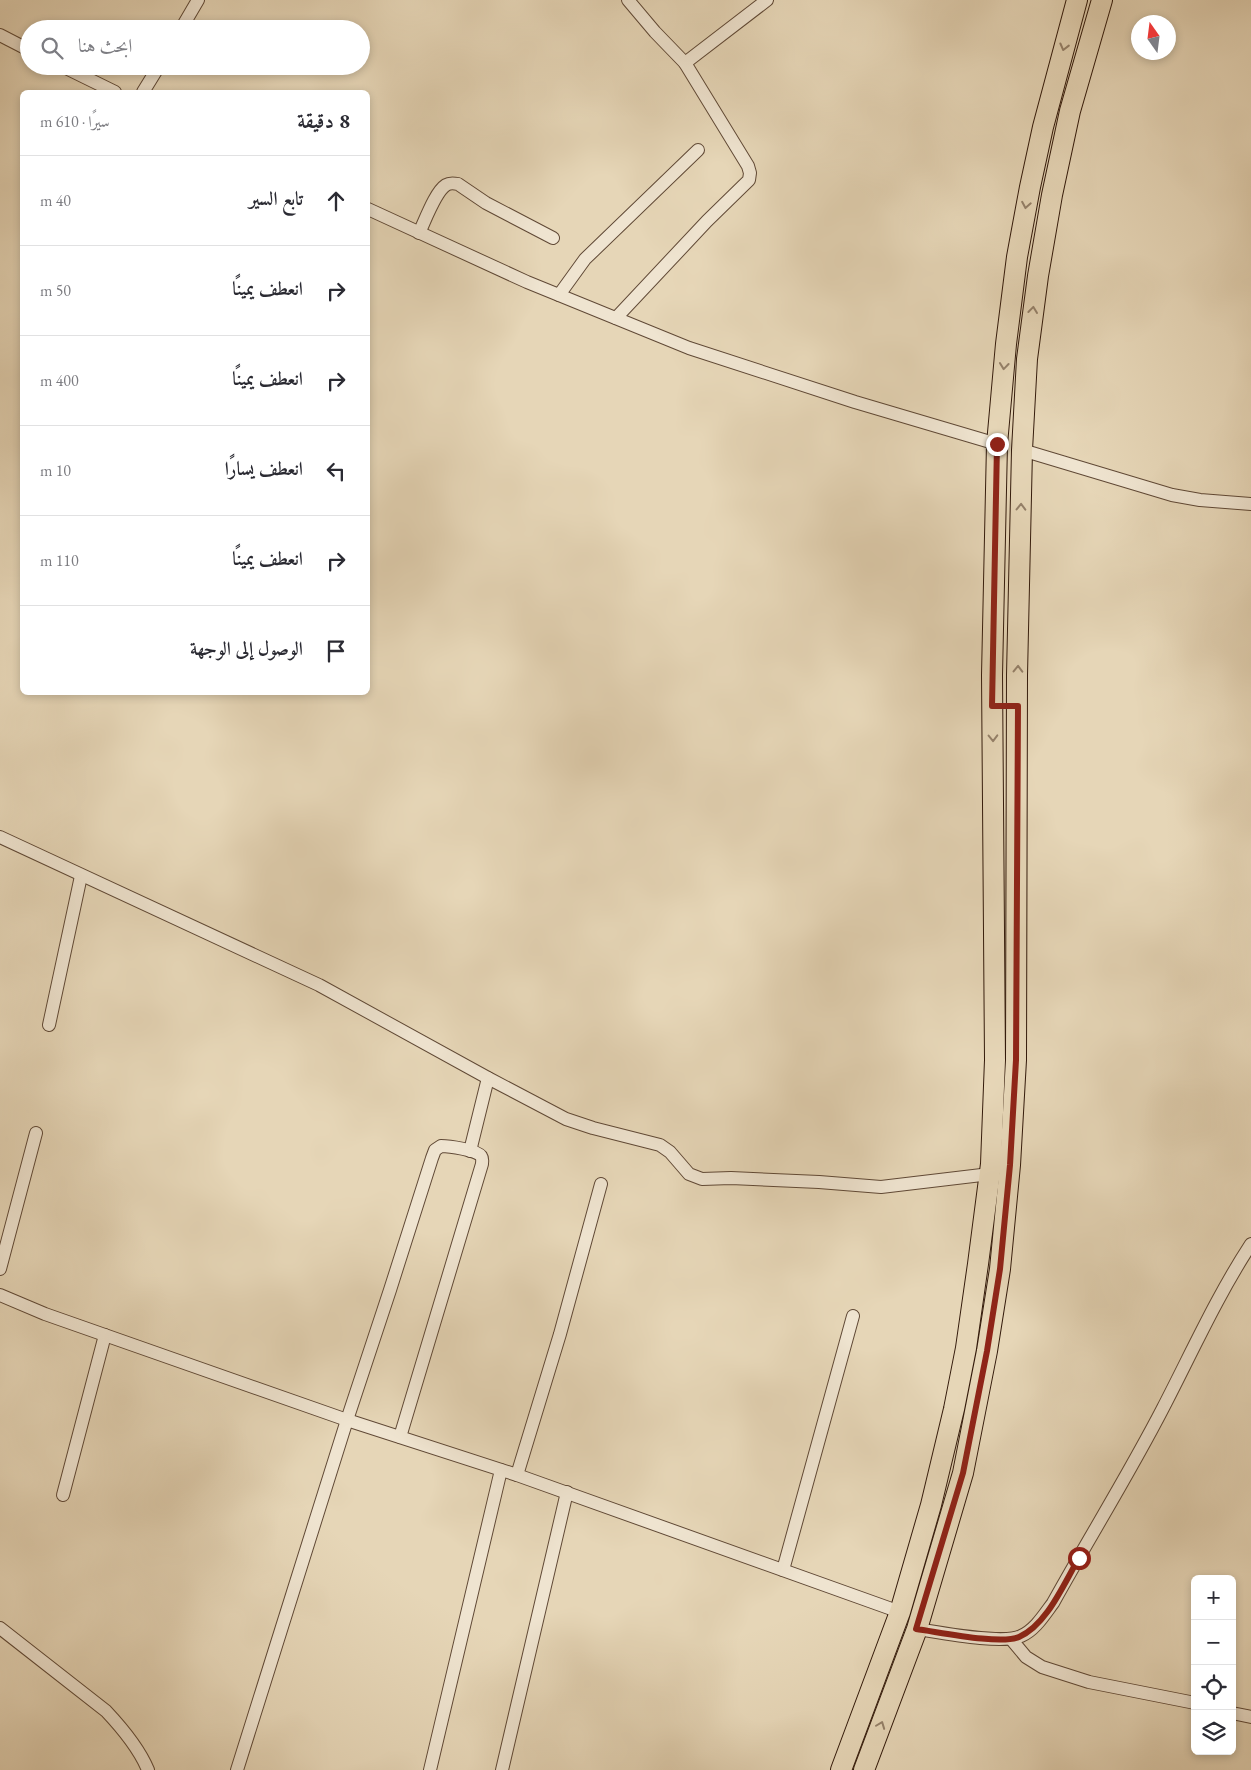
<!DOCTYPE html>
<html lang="ar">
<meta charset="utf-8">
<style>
:root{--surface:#fff;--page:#f2f2f3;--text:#2b2b33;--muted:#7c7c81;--line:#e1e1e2}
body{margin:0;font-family:"EB Garamond",Amiri,serif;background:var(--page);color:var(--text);direction:rtl}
.controls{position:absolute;right:15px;bottom:15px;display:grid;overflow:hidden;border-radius:8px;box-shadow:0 2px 8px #0003}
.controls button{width:45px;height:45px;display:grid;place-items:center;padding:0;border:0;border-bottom:1px solid var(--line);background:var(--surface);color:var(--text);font:25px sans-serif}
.compass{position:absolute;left:1131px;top:15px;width:45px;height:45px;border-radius:50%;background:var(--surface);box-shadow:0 2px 8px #0003;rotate:346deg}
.stop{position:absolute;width:15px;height:15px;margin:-11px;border:4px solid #8f2418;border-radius:50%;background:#fff}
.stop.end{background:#8f2418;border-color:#fff;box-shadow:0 1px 5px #0008}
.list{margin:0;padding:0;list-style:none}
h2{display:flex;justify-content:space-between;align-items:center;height:65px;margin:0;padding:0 20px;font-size:21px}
h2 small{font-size:16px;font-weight:400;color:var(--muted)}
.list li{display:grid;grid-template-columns:32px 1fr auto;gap:15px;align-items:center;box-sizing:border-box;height:90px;padding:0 20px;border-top:1px solid var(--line)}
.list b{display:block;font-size:19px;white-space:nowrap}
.list em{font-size:16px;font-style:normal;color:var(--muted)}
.icon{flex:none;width:28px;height:28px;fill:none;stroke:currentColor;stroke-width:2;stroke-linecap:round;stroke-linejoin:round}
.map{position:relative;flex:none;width:1251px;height:1770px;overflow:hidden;direction:ltr}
.search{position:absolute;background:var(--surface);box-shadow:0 2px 8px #0003;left:20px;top:20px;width:350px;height:55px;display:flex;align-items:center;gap:12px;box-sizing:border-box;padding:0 18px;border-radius:28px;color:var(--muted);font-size:19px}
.panel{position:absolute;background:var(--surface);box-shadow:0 2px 8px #0003;left:20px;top:90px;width:350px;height:605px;border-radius:8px;direction:rtl}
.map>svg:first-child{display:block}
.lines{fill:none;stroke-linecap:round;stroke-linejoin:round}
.street-casing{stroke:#604936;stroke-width:14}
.primary-casing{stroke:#331a0b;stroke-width:22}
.street{stroke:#efe4d0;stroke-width:12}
.primary{stroke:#e6d6b7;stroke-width:20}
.oneway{stroke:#95816a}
.route{stroke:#8f2418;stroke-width:6}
</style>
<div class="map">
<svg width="1251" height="1770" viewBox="0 0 1251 1770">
<rect width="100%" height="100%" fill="#e6d6b7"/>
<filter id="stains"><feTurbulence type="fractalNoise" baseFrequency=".004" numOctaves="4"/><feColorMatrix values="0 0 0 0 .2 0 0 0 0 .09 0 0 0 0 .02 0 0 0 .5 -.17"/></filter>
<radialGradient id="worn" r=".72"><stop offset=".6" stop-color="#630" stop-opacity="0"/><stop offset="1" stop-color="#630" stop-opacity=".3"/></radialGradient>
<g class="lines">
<g class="street-casing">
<g id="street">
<polyline points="628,0 655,32 685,63"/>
<polyline points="181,29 198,0"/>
<polyline points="0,35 29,50"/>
<polyline points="62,66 115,92"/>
<polyline points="143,92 159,66"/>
<polyline points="368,209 527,282 689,348 855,402 997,444"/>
<path d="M419,233C425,221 435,192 446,185C449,183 453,183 458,184L486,203L553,238"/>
<polyline points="559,295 585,259 698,150"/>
<polyline points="616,318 707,221 749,180 750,173 748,166 685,63 767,0"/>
<polyline points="1022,450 1172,495 1200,500 1251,504"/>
<polyline points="0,837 319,985 488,1078 566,1119 593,1128 660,1145 670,1152 689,1174 702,1179 731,1178 819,1182 881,1187 990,1174"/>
<polyline points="49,1025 81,876"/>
<polyline points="470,1151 488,1078"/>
<polyline points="0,1269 36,1133"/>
<polyline points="0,1295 45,1314 347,1420 517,1475 900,1612"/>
<polyline points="517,1475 560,1334 601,1184"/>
<polyline points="63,1495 105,1335"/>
<polyline points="783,1570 853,1316"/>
<path d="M0,1628L106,1711C122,1728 139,1748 148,1770"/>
<path d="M917,1629C938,1632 1003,1645 1021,1636C1035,1630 1044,1615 1053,1603C1089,1538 1129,1474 1163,1408C1192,1352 1217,1296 1251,1244"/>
<polyline points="1011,1639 1026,1657 1042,1667 1089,1682 1195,1703"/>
<polyline points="1232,1713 1251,1717"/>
<path d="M237,1770L347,1420L390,1290L432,1158L435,1150L441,1146C449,1146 477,1150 481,1156C483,1159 482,1161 482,1164L400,1437"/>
<polyline points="430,1770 501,1470"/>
<polyline points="502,1770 567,1492"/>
</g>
</g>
<g class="primary-casing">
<g id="primary">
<polyline points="841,1770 900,1612 931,1505 954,1409 966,1348 978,1264 991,1164 995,1060 992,675 997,444 1006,344 1017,257 1030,187 1043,127 1077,0"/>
<polyline points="864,1770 917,1629 963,1473 987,1351 1000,1269 1010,1165 1016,1060 1017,675 1022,450 1027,359 1038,276 1052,195 1070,111 1102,0"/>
</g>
</g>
<use href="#street" class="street"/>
<use href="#primary" class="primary"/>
</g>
<defs><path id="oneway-chevron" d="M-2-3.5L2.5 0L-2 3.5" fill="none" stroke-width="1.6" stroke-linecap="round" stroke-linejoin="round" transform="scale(1.25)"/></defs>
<g class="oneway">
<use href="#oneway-chevron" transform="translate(1064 47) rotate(104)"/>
<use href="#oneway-chevron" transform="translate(1026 205) rotate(100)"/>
<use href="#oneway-chevron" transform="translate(1033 310) rotate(-83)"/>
<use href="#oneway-chevron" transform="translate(1004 366) rotate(96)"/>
<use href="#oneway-chevron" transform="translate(1021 507) rotate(-89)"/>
<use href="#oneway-chevron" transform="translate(1018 669) rotate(-89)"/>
<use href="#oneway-chevron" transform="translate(993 738) rotate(89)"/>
<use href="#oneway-chevron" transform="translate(881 1725) rotate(-69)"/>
</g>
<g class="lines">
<path class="route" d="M997,444L992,706H1018L1016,1060L1010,1165L1000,1269L987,1351L963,1473L916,1629C939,1632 1000,1645 1019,1637C1047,1625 1064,1583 1079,1558"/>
</g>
<rect width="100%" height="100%" filter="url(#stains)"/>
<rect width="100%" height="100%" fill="url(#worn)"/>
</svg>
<div class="controls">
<button>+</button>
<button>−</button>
<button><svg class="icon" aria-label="locate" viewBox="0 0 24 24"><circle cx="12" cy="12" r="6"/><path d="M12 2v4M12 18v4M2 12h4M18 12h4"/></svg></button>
<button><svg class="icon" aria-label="layers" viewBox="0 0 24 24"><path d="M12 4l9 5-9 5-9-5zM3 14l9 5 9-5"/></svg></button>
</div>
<svg class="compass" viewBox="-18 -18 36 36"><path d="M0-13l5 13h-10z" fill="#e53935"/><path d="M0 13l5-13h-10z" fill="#7c7c81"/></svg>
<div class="stop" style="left:1079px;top:1558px"></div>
<div class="stop end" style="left:997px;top:444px"></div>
<div class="search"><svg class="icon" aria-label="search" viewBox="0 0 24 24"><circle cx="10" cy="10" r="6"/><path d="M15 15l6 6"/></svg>ابحث هنا</div>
<section class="panel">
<h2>8 دقيقة<small>سيرًا · 610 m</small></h2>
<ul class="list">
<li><svg class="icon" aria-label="ahead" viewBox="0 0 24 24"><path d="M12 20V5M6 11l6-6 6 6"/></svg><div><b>تابع السير</b></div><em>40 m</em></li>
<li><svg class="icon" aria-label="right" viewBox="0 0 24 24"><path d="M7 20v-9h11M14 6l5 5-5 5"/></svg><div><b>انعطف يمينًا</b></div><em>50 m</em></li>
<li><svg class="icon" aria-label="right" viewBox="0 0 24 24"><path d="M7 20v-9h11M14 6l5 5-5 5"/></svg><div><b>انعطف يمينًا</b></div><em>400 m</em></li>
<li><svg class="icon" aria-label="left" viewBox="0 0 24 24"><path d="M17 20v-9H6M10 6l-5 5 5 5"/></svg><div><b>انعطف يسارًا</b></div><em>10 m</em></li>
<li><svg class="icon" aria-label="right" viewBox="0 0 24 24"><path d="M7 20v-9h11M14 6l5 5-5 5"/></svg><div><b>انعطف يمينًا</b></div><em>110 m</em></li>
<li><svg class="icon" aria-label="arrive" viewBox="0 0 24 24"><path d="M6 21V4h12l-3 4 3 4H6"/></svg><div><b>الوصول إلى الوجهة</b></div></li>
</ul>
</section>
</div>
